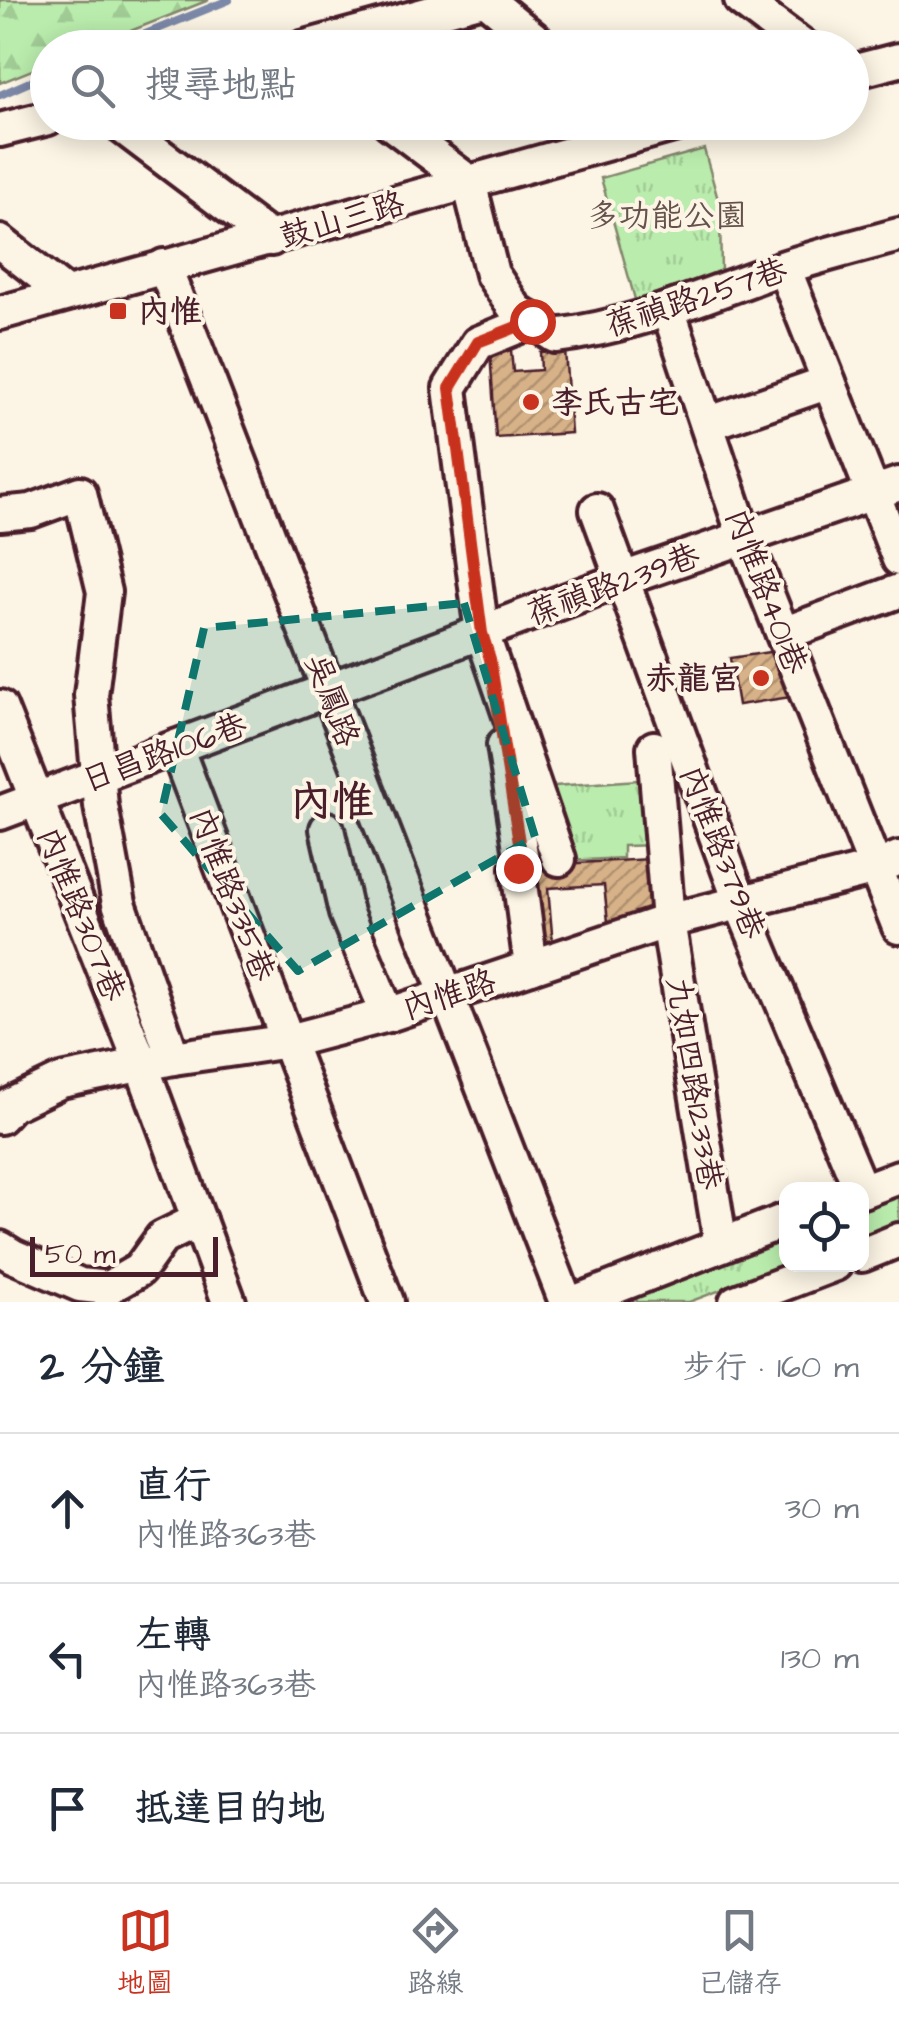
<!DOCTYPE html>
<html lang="zh-TW">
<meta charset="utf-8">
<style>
:root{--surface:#fff;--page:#f6f6f7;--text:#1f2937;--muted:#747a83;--line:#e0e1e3;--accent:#c8321e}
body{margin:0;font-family:"Architects Daughter","LXGW WenKai TC",sans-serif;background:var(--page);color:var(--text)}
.controls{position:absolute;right:30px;bottom:30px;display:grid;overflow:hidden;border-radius:20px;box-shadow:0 5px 25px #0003}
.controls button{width:90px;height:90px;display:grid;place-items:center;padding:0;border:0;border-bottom:2px solid var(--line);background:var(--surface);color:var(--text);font:50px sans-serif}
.scale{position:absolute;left:30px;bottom:25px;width:188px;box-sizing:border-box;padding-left:10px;border:5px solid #4a1f2b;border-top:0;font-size:28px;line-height:35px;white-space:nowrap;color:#4a1f2b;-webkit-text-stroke:8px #fcf5e5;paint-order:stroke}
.stop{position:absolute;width:30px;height:30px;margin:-22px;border:8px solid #c8321e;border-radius:50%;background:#fff}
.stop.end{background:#c8321e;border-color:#fff;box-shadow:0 2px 10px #0008}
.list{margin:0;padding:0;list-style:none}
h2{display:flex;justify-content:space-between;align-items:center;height:130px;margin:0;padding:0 40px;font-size:42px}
h2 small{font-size:32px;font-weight:400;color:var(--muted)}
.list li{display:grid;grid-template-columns:65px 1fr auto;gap:30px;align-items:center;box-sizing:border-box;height:150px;padding:0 40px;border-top:2px solid var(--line)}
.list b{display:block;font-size:38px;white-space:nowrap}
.list p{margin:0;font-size:32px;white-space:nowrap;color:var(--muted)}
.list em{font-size:32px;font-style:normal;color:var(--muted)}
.icon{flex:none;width:55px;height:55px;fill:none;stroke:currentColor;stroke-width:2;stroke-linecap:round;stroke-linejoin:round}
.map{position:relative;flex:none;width:899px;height:1302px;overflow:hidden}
.search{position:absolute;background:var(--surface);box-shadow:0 5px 25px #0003;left:30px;right:30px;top:30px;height:110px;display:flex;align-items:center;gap:25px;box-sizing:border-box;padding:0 35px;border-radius:55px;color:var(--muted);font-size:38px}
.sheet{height:580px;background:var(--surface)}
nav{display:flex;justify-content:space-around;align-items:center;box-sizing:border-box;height:140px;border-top:2px solid var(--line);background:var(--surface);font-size:28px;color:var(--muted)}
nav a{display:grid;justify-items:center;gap:5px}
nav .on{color:var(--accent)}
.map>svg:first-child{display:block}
.grass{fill:url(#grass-tufts);stroke:#82866c;stroke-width:2.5}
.forest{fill:url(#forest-firs);stroke:#82866c;stroke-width:2.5}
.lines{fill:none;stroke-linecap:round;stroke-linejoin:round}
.stream{stroke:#7c88a7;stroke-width:8}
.building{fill:url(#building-hatch);stroke:#4a1f2b;stroke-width:2.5}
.minor-casing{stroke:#4a1f2b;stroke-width:40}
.minor{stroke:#fcf5e5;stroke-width:32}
.route{stroke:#c8321e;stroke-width:12}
.marked{fill:#0f766e;fill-opacity:0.2;stroke:#0f766e;stroke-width:8;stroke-dasharray:20 12;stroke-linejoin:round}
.poi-dot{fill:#c8321e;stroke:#fcf5e5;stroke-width:4}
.labels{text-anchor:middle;stroke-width:8;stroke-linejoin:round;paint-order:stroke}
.park-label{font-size:32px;fill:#66524c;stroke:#fcf5e5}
.street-label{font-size:32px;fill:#4a1f2b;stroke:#fcf5e5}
.poi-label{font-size:32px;font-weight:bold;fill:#4a1f2b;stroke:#fcf5e5;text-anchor:start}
.district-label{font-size:42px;font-weight:bold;fill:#4a1f2b;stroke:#fcf5e5}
</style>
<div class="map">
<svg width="899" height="1302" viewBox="0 0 899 1302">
<defs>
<pattern id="grass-tufts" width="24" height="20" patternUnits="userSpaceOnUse" patternTransform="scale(2.5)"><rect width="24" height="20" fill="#baedad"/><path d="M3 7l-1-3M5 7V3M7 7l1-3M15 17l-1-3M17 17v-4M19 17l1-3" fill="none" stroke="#a1cb95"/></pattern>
<pattern id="forest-firs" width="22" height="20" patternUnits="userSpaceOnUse" patternTransform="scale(2.5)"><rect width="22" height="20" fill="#baedad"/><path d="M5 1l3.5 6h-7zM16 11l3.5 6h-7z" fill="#a1cb95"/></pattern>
<pattern id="building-hatch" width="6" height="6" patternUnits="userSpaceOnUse" patternTransform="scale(2.5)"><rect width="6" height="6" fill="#d7b288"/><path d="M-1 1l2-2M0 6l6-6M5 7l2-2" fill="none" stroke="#b0906f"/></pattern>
</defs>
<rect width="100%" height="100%" fill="#fcf5e5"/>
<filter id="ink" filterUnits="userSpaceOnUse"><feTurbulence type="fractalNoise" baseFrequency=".01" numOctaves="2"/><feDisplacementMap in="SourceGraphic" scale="20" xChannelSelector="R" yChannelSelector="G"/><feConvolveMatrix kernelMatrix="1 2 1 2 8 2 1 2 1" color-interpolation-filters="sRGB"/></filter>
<g filter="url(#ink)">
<g class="grass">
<polygon points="704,149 720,207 721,277 636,303 601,178"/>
<polygon points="652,779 657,845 623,846 623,858 567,861 541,787"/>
<polygon points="899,1189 899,1221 862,1236 862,1204"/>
<polygon points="786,1232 787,1265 689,1302 637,1302 633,1291"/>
</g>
<polygon class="forest" points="0,0 209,0 90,47 48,48 47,64 0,83"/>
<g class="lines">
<g class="stream">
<polyline points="111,48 229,0"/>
<polyline points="0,95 48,74"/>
</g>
</g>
<g class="building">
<polygon points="511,350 513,372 541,370 540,352 565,350 571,433 496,438 490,352"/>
<polygon points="783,650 791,697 738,705 730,658"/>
<polygon points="650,859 654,919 608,922 604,885 548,888 553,944 533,944 525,866"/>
</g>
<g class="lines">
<g class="minor-casing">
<g id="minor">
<polyline points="487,0 545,48"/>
<polyline points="741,0 805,48"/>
<polyline points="302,48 479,0"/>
<polyline points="852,72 899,60"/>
<polyline points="116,122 271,239"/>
<path d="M389,122L469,182L492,274L516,310L555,336C633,327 705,295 779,269C818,256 859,246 899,235"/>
<polyline points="0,130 48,118"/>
<polyline points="0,242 66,294"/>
<polyline points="164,266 566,1302"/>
<polyline points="784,268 899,559"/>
<polyline points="668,309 744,536 899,927"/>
<polyline points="0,313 684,122"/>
<polyline points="532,321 478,343 450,388 482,633 559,859"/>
<polyline points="707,424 829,382"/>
<polyline points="597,510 741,904 861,1190"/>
<polyline points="0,514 31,511 80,493 104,592 91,695 101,806 119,903 173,1058"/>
<polyline points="783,634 899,591"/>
<polyline points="0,707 142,1066 229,1302"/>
<polyline points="504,745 522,861 518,868 531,967"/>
<polyline points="176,747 387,1302"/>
<polyline points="654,748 668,921 721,1245"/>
<polyline points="0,813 623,579 899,484"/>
<polyline points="327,829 346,913 388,1015"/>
<polyline points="0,1117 11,1105 61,1081 173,1058 289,1041 388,1015 668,921 876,868 899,858"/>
<polyline points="862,1191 899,1177"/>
<polyline points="0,1248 13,1256 80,1285 108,1288 139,1270 162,1238 199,1220"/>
<polyline points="862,1255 899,1240"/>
<polyline points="576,1302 786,1220"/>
<polyline points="736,1302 835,1264"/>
</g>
</g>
<use href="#minor" class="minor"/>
</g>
</g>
<g class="lines" filter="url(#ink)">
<polyline class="route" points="518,868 522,861 490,659 482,633 450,388 478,342 532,321"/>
</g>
<path class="marked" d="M464,603L535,837L298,971L161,814L204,628Z"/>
<g class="poi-dot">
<rect x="108" y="301" width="20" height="20" rx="5"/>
<circle cx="531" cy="402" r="10"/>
<circle cx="761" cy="678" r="10"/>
</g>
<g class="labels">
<g class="park-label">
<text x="667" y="226">多功能公園</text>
</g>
<g class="street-label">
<text transform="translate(342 219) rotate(-16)" y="11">鼓山三路</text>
<text transform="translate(696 297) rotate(-18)" y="11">葆禎路257巷</text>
<text transform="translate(613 584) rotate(-20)" y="11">葆禎路239巷</text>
<text transform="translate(767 591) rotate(69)" y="11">內惟路401巷</text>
<text transform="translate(333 700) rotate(69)" y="11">吳鳳路</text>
<text transform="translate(164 752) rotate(-20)" y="11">日昌路106巷</text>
<text transform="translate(723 852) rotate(69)" y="11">內惟路379巷</text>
<text transform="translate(233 894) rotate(69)" y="11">內惟路335巷</text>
<text transform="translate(82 914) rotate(68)" y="11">內惟路307巷</text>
<text transform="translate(449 994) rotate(-18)" y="11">內惟路</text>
<text transform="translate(695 1083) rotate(81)" y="11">九如四路1233巷</text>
</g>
<g class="poi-label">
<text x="138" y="322">內惟</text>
<text x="551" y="413">李氏古宅</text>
<text x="741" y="689" text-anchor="end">赤龍宮</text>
</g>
<g class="district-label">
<text x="332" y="815">内惟</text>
</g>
</g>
</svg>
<div class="controls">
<button><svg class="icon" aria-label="locate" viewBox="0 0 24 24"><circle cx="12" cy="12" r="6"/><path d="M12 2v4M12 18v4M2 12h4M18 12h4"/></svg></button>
</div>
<div class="scale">50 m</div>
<div class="stop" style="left:532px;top:321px"></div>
<div class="stop end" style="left:518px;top:868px"></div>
<div class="search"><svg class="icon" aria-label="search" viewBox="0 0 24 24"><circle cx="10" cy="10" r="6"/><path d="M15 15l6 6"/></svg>搜尋地點</div>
</div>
<section class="sheet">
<h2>2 分鐘<small>步行 · 160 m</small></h2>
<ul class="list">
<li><svg class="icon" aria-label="ahead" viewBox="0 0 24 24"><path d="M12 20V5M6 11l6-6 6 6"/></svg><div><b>直行</b><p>內惟路363巷</p></div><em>30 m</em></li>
<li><svg class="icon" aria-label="left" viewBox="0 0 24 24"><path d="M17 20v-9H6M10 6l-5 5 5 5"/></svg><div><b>左轉</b><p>內惟路363巷</p></div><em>130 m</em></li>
<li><svg class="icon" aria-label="arrive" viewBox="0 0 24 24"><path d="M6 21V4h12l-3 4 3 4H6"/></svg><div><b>抵達目的地</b></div></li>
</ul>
</section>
<nav>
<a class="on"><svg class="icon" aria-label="map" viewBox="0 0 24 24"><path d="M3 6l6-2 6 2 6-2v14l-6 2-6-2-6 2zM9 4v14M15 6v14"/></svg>地圖</a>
<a><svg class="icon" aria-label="directions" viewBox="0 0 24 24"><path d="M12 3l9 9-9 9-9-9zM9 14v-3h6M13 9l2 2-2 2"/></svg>路線</a>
<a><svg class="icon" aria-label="saved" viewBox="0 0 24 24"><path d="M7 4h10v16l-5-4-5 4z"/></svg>已儲存</a>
</nav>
